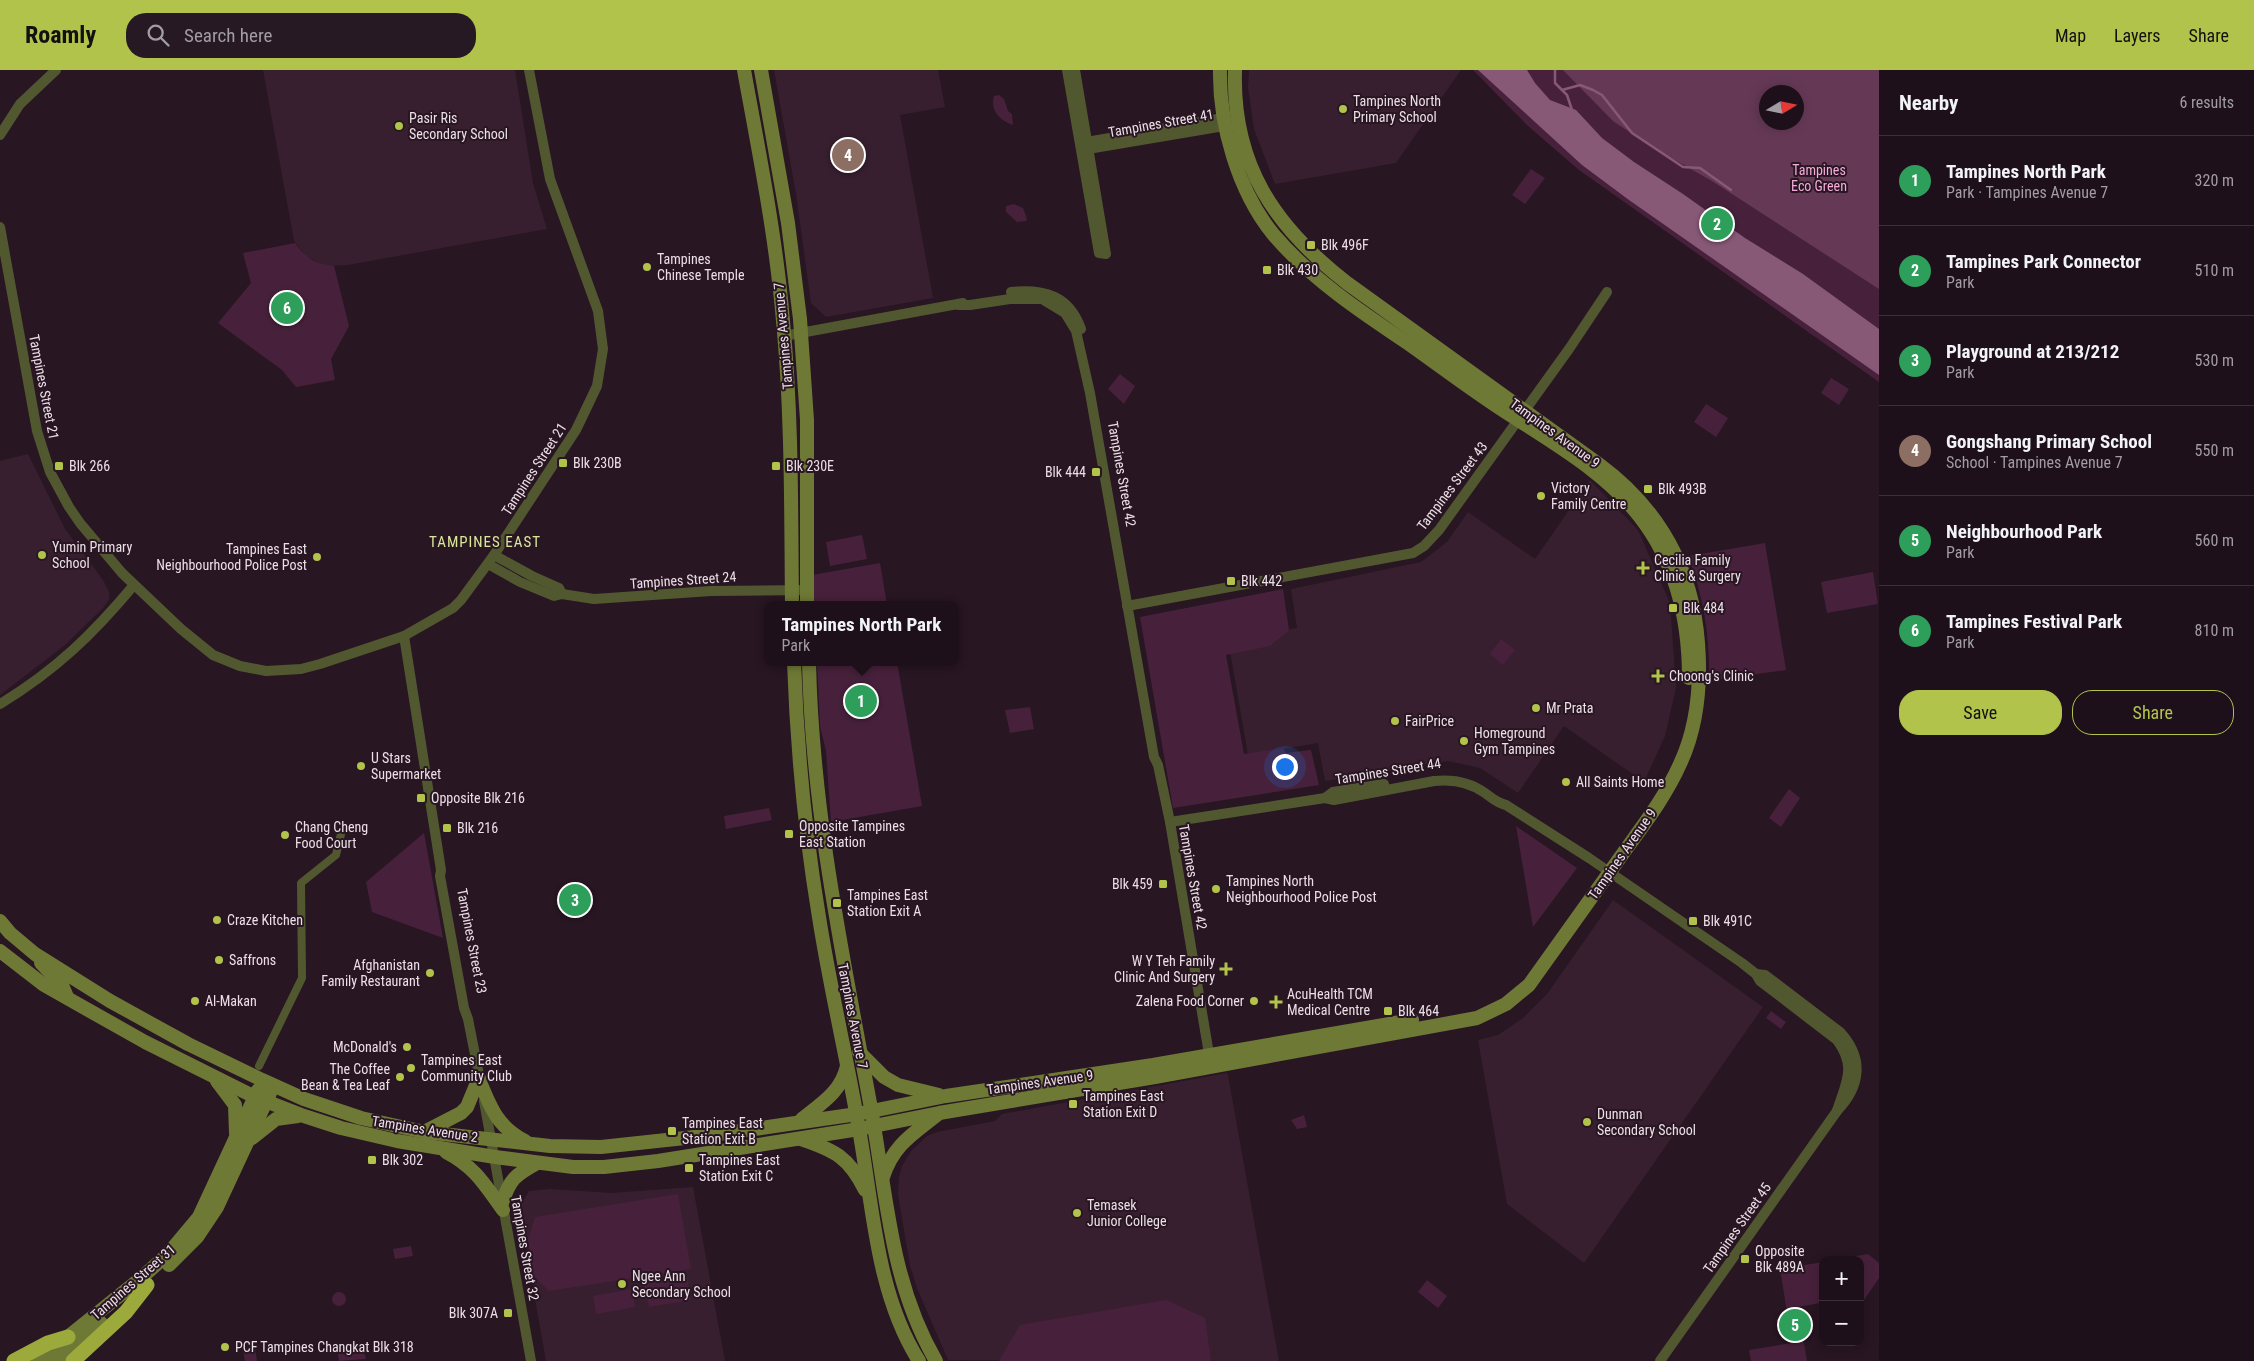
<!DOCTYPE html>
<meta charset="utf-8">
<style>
:root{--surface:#1e101a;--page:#261923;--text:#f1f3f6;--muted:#a19da2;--line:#3c3039;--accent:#b2c34b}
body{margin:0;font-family:"Roboto Condensed",sans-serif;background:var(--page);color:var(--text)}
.controls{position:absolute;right:15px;bottom:15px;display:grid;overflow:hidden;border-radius:10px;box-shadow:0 2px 12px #0003}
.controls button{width:45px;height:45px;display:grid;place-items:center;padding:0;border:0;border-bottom:1px solid var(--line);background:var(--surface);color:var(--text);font:25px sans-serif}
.compass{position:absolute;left:1759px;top:15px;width:45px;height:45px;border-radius:50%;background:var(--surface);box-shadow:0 2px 12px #0003;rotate:80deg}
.you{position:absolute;left:1284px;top:696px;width:18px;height:18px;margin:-12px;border:4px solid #fff;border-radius:50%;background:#1a73e8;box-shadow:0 0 0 8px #1a73e833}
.badge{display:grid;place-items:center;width:32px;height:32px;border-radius:50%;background:var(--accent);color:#fff;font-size:16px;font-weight:700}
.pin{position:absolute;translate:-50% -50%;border:2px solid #fff;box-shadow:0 1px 5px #0006}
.popup{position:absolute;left:764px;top:531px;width:195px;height:65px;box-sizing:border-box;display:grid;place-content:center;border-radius:10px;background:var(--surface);filter:drop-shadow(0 1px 4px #0005);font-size:16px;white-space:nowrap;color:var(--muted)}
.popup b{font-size:19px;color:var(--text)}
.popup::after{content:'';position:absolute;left:50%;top:100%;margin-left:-10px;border:10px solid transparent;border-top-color:var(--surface)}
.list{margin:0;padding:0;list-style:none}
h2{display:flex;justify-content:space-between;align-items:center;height:65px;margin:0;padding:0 20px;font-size:21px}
h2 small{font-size:16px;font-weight:400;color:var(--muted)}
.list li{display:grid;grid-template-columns:32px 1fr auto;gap:15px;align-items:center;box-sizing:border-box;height:90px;padding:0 20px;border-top:1px solid var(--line)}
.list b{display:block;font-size:19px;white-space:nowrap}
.list p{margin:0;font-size:16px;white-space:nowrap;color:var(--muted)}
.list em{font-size:16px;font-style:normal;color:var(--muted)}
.actions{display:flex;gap:10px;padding:15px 20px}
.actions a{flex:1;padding:11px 0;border:1px solid var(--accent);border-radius:20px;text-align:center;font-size:18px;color:var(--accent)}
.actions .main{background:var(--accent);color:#111}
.icon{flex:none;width:28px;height:28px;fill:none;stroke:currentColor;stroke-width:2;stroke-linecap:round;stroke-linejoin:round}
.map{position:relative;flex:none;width:1879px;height:1291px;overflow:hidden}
header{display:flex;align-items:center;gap:30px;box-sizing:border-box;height:70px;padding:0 25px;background:var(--accent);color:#111}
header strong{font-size:24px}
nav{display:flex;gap:28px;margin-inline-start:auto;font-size:18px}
.search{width:350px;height:45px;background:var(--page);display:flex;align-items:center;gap:12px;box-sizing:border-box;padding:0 18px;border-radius:20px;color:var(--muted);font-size:19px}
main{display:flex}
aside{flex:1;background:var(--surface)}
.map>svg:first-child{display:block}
.built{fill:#371f2f}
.green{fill:#47213b;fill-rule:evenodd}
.forest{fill:#653956;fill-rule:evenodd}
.water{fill:#875977}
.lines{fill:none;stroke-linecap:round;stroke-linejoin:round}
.stream{stroke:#875977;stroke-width:2.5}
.pedestrian{stroke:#515830;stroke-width:8}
.minor{stroke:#515830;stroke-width:10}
.secondary{stroke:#6f7936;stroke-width:14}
.motorway{stroke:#9caa3c;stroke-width:15}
.poi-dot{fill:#b2c34b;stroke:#281622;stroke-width:2}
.labels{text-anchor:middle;stroke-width:4;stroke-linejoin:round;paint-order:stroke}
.poi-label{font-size:14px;fill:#eddfe7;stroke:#281622;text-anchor:start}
.street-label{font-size:14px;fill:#eddfe7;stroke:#281622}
.park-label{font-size:14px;fill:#f5acdb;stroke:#281622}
.neighbourhood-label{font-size:15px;letter-spacing:1px;fill:#dae79a;stroke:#281622}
</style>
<header>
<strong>Roamly</strong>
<div class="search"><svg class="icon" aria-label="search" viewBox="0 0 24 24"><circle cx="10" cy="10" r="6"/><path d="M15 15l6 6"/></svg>Search here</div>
<nav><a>Map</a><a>Layers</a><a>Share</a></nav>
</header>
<main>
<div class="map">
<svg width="1879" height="1291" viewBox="0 0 1879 1291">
<rect width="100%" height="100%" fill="#281622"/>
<g class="built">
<polygon points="263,0 515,0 533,113 547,159 348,195 325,196 306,186 294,171"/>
<polygon points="774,0 938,0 945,37 900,45 933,228 826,247 811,233 796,124"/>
<polygon points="1249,0 1461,0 1396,93 1275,114 1254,59 1248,18"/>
<polygon points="28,384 65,459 103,510 109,522 109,530 103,538 65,575 0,625 0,391"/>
<polygon points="1590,410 1638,460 1670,533 1676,618 1665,666 1644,712 1564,656 1518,723 1480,698 1448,691 1325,711 1318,673 1248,685 1228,570 1297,558 1291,519 1421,492 1447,472 1468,442 1535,489"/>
<polygon points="1613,830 1763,937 1584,1193 1507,1134 1478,970 1498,965 1523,948 1547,924"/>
<polygon points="1227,1003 1228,1005 1279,1291 948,1290 917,1218 910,1196 898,1125 899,1107 902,1096 912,1080 927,1066 937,1062 995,1051 1002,1044"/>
<polygon points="693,1117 725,1291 546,1291 519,1138 529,1121 550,1119 611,1123"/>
</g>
<g class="green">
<path d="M1473,0H1879V312L1579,100L1528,56ZM1766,22H1796V52H1766Z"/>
<path d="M999,25L1004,29L1008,41L1012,44L1013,55C999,50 990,40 994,26Z"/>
<polygon points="1531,99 1545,108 1525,134 1512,125"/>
<polygon points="1014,134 1023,138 1027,149 1026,151 1017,152 1006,142 1006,136"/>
<path d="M295,173C307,189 314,193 334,196L349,256L331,289L335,310L296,317L282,300L218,253L251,213L243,183Z"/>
<polygon points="1120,304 1135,316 1124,334 1108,319"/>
<polygon points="1831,308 1849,319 1839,335 1821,323"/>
<polygon points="1706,334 1728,348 1716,367 1694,352"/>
<polygon points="862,465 867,489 830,496 826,472"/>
<path d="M1765,473L1786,600L1709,611C1710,568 1704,527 1688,486Z"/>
<polygon points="880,493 887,535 814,535 812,505"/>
<polygon points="1873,502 1878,534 1827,543 1821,512"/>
<polygon points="1283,519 1289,560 1270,576 1226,585 1244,684 1283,678 1286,683 1311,680 1319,715 1173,738 1140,547"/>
<polygon points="1501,569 1515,580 1503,595 1490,584"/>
<polygon points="817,592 897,592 922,736 831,752 826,681 820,656"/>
<polygon points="1030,637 1034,659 1010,663 1005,640"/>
<polygon points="1789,719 1800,728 1781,757 1769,748"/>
<polygon points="769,738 772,750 726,759 724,746"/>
<polygon points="1516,756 1577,798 1533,857"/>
<polygon points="424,763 443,868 372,842 366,812"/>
<polygon points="583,820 586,837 567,841 564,823"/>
<polygon points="1771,941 1786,952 1781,959 1766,948"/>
<polygon points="1304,1045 1307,1057 1297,1059 1291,1050"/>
<polygon points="678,1124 691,1199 549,1221 533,1205 528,1170 535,1147"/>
<polygon points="411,1176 413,1186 395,1189 393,1179"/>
<polygon points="1868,1184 1879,1193 1879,1208 1860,1236 1860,1190 1833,1190"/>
<polygon points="1823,1192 1823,1235 1820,1233 1798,1237 1807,1291 1751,1291 1749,1280 1792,1273 1780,1199"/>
<polygon points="687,1206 691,1230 649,1237 644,1214"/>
<polygon points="1427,1210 1447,1226 1438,1238 1418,1222"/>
<polygon points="632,1219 635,1237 596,1244 593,1226"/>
<circle cx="339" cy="1229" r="7"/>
<polygon points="1166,1230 1205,1248 1211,1291 999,1291 1020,1255"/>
<polygon points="363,1276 366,1289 339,1291 337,1280"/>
<polygon points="255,1278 257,1291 245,1291 243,1280"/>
</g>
<path class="forest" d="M1563,0H1879V219L1712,111L1652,77L1613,51ZM1766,22H1796V52H1766Z"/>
<polygon class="water" points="1478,0 1527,0 1535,13 1550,30 1576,40 1602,68 1634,92 1683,124 1745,168 1803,204 1879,259 1879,305 1629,130 1582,95"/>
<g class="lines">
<g class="stream">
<polyline points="1555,0 1555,13 1567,25 1572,40"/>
<polyline points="1562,20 1580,15 1593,20 1602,25 1632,63 1683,97 1700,98 1731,120"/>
</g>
<polyline class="pedestrian" points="259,996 302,908 301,813 336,785 342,760"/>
<g class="minor">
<polyline points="1067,0 1099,183 1106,184 1075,0"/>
<polyline points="0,65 20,34 56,0"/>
<polyline points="1081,73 1229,47"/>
<polyline points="1082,80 1230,55"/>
<polyline points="0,157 37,361 50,402 69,437 80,453 122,503 181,559 213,585 240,596 266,601 301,599 320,594 404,566 453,538 461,530 494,485 576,360 597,316 603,279 598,241 550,109 529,0"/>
<path d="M1011,222C1044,219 1069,225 1081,259"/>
<polyline points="958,235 970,235 1010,229 1042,229 1065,243 1076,261 1090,323 1154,687 1158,695 1170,752 1210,990"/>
<polyline points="784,266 963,233"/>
<polyline points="494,485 532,506 559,518 562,524"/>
<polyline points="488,494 520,512 554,526 562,524 594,529 711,521 807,520"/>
<polyline points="1127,536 1413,483 1424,476 1439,460 1569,279 1607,222"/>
<polyline points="404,566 441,800 440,806 464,938 468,949 481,1015"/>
<path d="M0,634C56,600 93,564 134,515"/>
<polyline points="1325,728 1333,722 1384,714"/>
<path d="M1170,752L1325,728L1334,730L1434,711C1452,709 1470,712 1485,723C1492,728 1497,733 1506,735L1589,788L1742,893L1756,904L1760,911L1837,970C1857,997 1846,1012 1837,1041"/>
<polyline points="484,1031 531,1291"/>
<path d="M1660,1291L1837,1041C1860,1017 1865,989 1840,962L1765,905L1756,904"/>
</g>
<g class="secondary">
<path d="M744,0C759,83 776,166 783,251C792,345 791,440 792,535"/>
<polyline points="761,0 788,153 800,249 807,350 807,535"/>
<path d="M1220,0C1219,54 1238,121 1273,164C1310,208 1361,242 1409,274C1443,298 1477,324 1512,346C1557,375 1607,404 1640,447C1676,493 1689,550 1689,608"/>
<path d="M794,592C797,678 805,763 819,847C830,918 847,988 859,1059C873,1136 876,1223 919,1291"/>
<path d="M809,592C812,741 843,887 870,1033C887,1123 889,1210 936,1291"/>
<polyline points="0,851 10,863 35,884 110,931 188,974 262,1010 304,1029 361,1048 397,1056 425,1062 550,1076 601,1077 713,1065 857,1044 946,1026 1153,995 1412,950"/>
<path d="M0,881L44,915L145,972L255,1027L304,1046L341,1058L397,1071L495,1087L573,1097H604L658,1091L859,1059L939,1043L1155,1007L1477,948L1506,934L1529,915C1559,873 1589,831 1619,789C1641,758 1665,728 1680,694C1708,634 1704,543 1675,484C1658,449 1631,418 1600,395L1347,213C1275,157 1232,95 1235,0"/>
<polyline points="41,893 62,915 67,927"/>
<polyline points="859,982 884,1007 898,1015 939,1025"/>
<polyline points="217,1011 235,1035 236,1063"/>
<path d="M480,1012C491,1039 498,1057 525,1071"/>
<path d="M802,1049C822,1033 841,1022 847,996"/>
<polyline points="426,1061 461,1043 467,1037 479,1008"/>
<polyline points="252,1068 276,1049 298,1046"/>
<path d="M801,1069C834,1080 849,1087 865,1120"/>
<path d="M446,1082C475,1097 485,1115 503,1140"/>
<path d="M883,1107C893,1075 913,1064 938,1044"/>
<path d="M502,1133C510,1109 515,1105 537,1093"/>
<polyline points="169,1195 197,1167 217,1137 270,1023"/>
<polyline points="38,1291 140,1209 168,1184 199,1147 258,1020"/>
<polyline points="55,1291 101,1253"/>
</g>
<g class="motorway">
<polyline points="14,1291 48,1273 68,1267"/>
<polyline points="73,1291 126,1242 147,1215"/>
</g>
</g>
<g class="poi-dot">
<circle cx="1343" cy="39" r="5"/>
<circle cx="399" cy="56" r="5"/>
<rect x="1306" y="170" width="10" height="10" rx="2.5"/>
<circle cx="647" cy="197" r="5"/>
<rect x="1262" y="195" width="10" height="10" rx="2.5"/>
<rect x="558" y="388" width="10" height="10" rx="2.5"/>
<rect x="54" y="391" width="10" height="10" rx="2.5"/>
<rect x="771" y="391" width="10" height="10" rx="2.5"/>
<rect x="1091" y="397" width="10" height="10" rx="2.5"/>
<rect x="1643" y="414" width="10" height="10" rx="2.5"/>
<circle cx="1541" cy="426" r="5"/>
<circle cx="42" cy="485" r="5"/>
<circle cx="317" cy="487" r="5"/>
<path d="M1640.5 490.5h5v5h5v5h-5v5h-5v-5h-5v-5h5z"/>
<rect x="1226" y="506" width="10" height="10" rx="2.5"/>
<rect x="1668" y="533" width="10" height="10" rx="2.5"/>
<path d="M1655.5 598.5h5v5h5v5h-5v5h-5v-5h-5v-5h5z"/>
<circle cx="1536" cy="638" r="5"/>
<circle cx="1395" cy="651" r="5"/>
<circle cx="1464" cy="671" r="5"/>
<circle cx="361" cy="696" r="5"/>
<circle cx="1566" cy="712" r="5"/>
<rect x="416" y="723" width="10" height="10" rx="2.5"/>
<rect x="442" y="753" width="10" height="10" rx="2.5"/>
<rect x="784" y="759" width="10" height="10" rx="2.5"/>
<circle cx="285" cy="765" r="5"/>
<rect x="1158" y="809" width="10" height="10" rx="2.5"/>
<circle cx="1216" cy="819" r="5"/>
<rect x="832" y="828" width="10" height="10" rx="2.5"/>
<circle cx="217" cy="850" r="5"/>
<rect x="1688" y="846" width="10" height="10" rx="2.5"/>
<circle cx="219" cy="890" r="5"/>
<path d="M1223.5 891.5h5v5h5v5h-5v5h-5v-5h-5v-5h5z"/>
<circle cx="430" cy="903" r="5"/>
<circle cx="195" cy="931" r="5"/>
<circle cx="1254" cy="931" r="5"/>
<path d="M1273.5 924.5h5v5h5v5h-5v5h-5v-5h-5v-5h5z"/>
<rect x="1383" y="936" width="10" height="10" rx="2.5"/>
<circle cx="407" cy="977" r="5"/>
<circle cx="411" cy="998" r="5"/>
<circle cx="400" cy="1007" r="5"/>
<rect x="1068" y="1029" width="10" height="10" rx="2.5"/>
<circle cx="1587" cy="1052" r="5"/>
<rect x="667" y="1056" width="10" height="10" rx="2.5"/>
<rect x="367" y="1085" width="10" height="10" rx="2.5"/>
<rect x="684" y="1093" width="10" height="10" rx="2.5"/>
<circle cx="1077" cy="1143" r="5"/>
<rect x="1740" y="1184" width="10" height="10" rx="2.5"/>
<circle cx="622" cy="1214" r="5"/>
<rect x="503" y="1238" width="10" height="10" rx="2.5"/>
<circle cx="225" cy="1277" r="5"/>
</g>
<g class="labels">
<g class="poi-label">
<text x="1353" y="36">Tampines North<tspan x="1353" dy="16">Primary School</tspan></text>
<text x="409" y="53">Pasir Ris<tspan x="409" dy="16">Secondary School</tspan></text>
<text x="1321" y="180">Blk 496F</text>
<text x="657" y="194">Tampines<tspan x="657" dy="16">Chinese Temple</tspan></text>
<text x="1277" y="205">Blk 430</text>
<text x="573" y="398">Blk 230B</text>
<text x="69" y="401">Blk 266</text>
<text x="786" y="401">Blk 230E</text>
<text x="1086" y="407" text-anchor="end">Blk 444</text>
<text x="1551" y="423">Victory<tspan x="1551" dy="16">Family Centre</tspan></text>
<text x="1658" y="424">Blk 493B</text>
<text x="52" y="482">Yumin Primary<tspan x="52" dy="16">School</tspan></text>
<text x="307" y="484" text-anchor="end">Tampines East<tspan x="307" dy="16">Neighbourhood Police Post</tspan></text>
<text x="1654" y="495">Cecilia Family<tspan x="1654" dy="16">Clinic &amp; Surgery</tspan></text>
<text x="1241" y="516">Blk 442</text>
<text x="1683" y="543">Blk 484</text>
<text x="1669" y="611">Choong's Clinic</text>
<text x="1546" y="643">Mr Prata</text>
<text x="1405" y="656">FairPrice</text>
<text x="1474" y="668">Homeground<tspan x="1474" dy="16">Gym Tampines</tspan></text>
<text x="371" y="693">U Stars<tspan x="371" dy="16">Supermarket</tspan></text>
<text x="1576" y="717">All Saints Home</text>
<text x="431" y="733">Opposite Blk 216</text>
<text x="799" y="761">Opposite Tampines<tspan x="799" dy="16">East Station</tspan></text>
<text x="295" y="762">Chang Cheng<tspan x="295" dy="16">Food Court</tspan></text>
<text x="457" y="763">Blk 216</text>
<text x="1226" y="816">Tampines North<tspan x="1226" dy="16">Neighbourhood Police Post</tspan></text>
<text x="1153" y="819" text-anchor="end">Blk 459</text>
<text x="847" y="830">Tampines East<tspan x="847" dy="16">Station Exit A</tspan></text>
<text x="227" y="855">Craze Kitchen</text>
<text x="1703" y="856">Blk 491C</text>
<text x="229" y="895">Saffrons</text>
<text x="1215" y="896" text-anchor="end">W Y Teh Family<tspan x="1215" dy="16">Clinic And Surgery</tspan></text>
<text x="420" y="900" text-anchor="end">Afghanistan<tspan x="420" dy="16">Family Restaurant</tspan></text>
<text x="1287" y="929">AcuHealth TCM<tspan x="1287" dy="16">Medical Centre</tspan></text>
<text x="205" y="936">Al-Makan</text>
<text x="1244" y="936" text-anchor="end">Zalena Food Corner</text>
<text x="1398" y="946">Blk 464</text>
<text x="397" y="982" text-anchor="end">McDonald's</text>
<text x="421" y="995">Tampines East<tspan x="421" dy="16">Community Club</tspan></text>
<text x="390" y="1004" text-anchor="end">The Coffee<tspan x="390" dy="16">Bean &amp; Tea Leaf</tspan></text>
<text x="1083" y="1031">Tampines East<tspan x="1083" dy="16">Station Exit D</tspan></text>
<text x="1597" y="1049">Dunman<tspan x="1597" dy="16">Secondary School</tspan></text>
<text x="682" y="1058">Tampines East<tspan x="682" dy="16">Station Exit B</tspan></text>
<text x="382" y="1095">Blk 302</text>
<text x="699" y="1095">Tampines East<tspan x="699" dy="16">Station Exit C</tspan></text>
<text x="1087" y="1140">Temasek<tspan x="1087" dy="16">Junior College</tspan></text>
<text x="1755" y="1186">Opposite<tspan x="1755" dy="16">Blk 489A</tspan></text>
<text x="632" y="1211">Ngee Ann<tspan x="632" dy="16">Secondary School</tspan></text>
<text x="498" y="1248" text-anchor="end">Blk 307A</text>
<text x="235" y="1282">PCF Tampines Changkat Blk 318</text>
</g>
<g class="street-label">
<text transform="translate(1161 53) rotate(-10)" y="5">Tampines Street 41</text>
<text transform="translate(783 266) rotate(-95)" y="5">Tampines Avenue 7</text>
<text transform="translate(44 317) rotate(79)" y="5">Tampines Street 21</text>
<text transform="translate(1555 363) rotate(36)" y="5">Tampines Avenue 9</text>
<text transform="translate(534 399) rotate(-57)" y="5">Tampines Street 21</text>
<text transform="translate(1122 404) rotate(80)" y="5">Tampines Street 42</text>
<text transform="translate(1452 416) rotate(-53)" y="5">Tampines Street 43</text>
<text transform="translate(683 510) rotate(-4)" y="5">Tampines Street 24</text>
<text transform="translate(1388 701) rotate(-9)" y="5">Tampines Street 44</text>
<text transform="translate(1622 784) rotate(-55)" y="5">Tampines Avenue 9</text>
<text transform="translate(1193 807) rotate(80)" y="5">Tampines Street 42</text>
<text transform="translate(472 871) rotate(79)" y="5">Tampines Street 23</text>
<text transform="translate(853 946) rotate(79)" y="5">Tampines Avenue 7</text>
<text transform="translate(1040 1012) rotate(-8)" y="5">Tampines Avenue 9</text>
<text transform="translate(425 1059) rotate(9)" y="5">Tampines Avenue 2</text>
<text transform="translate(1737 1158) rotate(-55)" y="5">Tampines Street 45</text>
<text transform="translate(525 1178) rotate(80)" y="5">Tampines Street 32</text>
<text transform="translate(133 1212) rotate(-41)" y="5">Tampines Street 31</text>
</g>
<g class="park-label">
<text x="1819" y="105">Tampines<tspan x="1819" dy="16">Eco Green</tspan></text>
</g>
<g class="neighbourhood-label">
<text x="485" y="477">TAMPINES EAST</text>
</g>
</g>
</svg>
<div class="controls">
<button>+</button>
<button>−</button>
</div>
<svg class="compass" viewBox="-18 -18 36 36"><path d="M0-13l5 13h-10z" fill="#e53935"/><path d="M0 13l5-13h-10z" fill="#a19da2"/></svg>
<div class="you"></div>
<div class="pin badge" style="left:861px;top:631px;background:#2e9e5b">1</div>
<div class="popup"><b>Tampines North Park</b>Park</div>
<div class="pin badge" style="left:1717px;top:154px;background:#2e9e5b">2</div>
<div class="pin badge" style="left:575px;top:830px;background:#2e9e5b">3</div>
<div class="pin badge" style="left:848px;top:85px;background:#8d6e63">4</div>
<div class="pin badge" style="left:1795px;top:1255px;background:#2e9e5b">5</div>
<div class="pin badge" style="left:287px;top:238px;background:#2e9e5b">6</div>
</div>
<aside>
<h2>Nearby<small>6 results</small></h2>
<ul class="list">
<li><span class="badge" style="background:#2e9e5b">1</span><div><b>Tampines North Park</b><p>Park · Tampines Avenue 7</p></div><em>320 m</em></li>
<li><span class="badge" style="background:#2e9e5b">2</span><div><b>Tampines Park Connector</b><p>Park</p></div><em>510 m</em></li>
<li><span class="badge" style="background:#2e9e5b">3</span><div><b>Playground at 213/212</b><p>Park</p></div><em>530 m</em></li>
<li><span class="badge" style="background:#8d6e63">4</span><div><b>Gongshang Primary School</b><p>School · Tampines Avenue 7</p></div><em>550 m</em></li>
<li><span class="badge" style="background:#2e9e5b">5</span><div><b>Neighbourhood Park</b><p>Park</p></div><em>560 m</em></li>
<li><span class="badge" style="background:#2e9e5b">6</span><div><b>Tampines Festival Park</b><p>Park</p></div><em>810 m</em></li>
</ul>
<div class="actions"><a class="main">Save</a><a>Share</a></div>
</aside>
</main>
